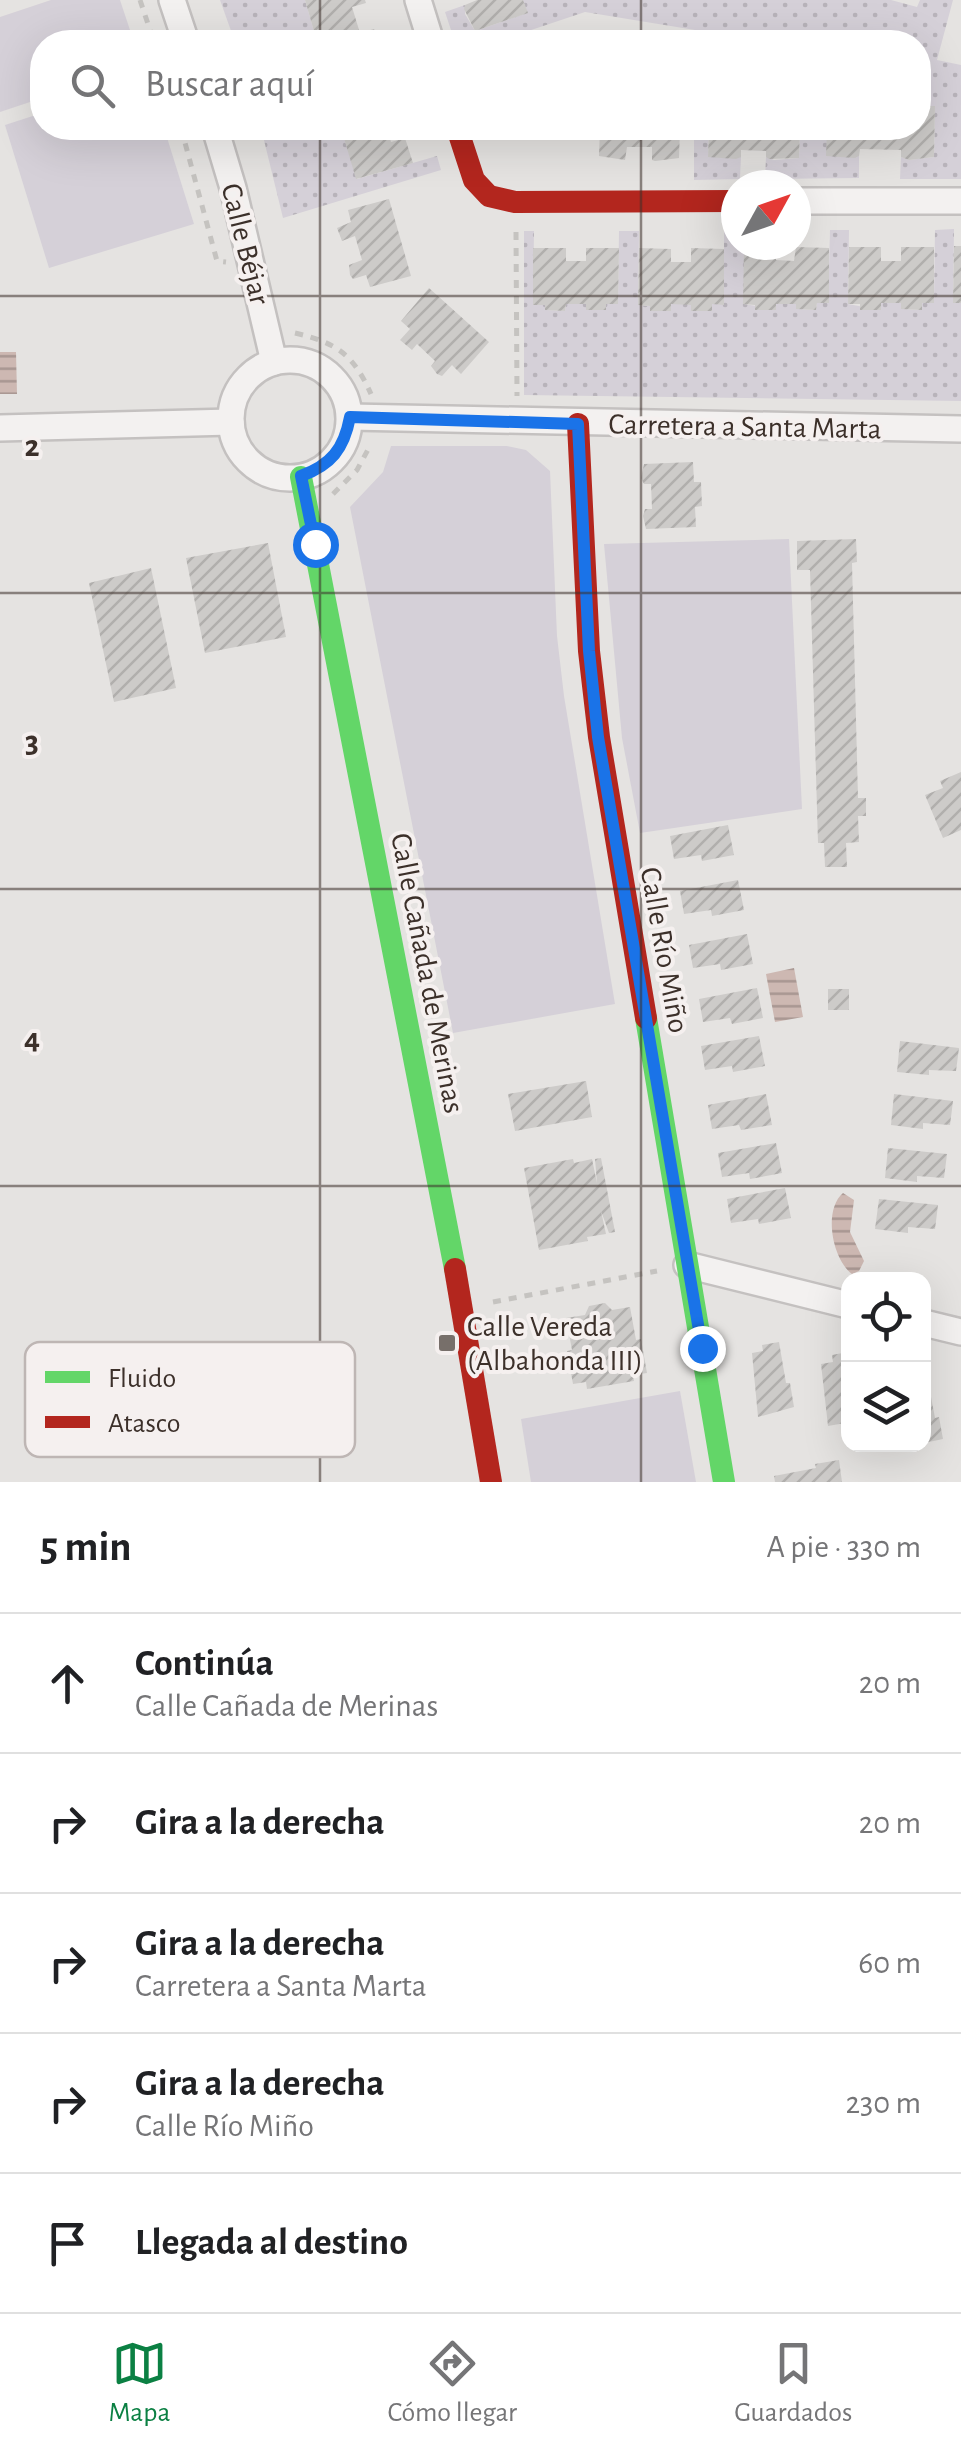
<!DOCTYPE html>
<html lang="es">
<meta charset="utf-8">
<style>
:root{--surface:#fff;--page:#f2f2f2;--text:#202124;--muted:#757577;--line:#e0e0e0;--accent:#0b8043}
body{margin:0;font-family:"Alegreya Sans",sans-serif;background:var(--page);color:var(--text)}
.controls{position:absolute;right:30px;bottom:30px;display:grid;overflow:hidden;border-radius:20px;box-shadow:0 10px 40px #0002}
.controls button{width:90px;height:90px;display:grid;place-items:center;padding:0;border:0;border-bottom:2px solid var(--line);background:var(--surface);color:var(--text);font:50px sans-serif}
.compass{position:absolute;left:721px;top:170px;width:90px;height:90px;border-radius:50%;background:var(--surface);box-shadow:0 10px 40px #0002;rotate:50deg}
.stop{position:absolute;width:30px;height:30px;margin:-22px;border:8px solid #1a73e8;border-radius:50%;background:#fff}
.stop.end{background:#1a73e8;border-color:#fff;box-shadow:0 2px 10px #0008}
.list{margin:0;padding:0;list-style:none}
h2{display:flex;justify-content:space-between;align-items:center;height:130px;margin:0;padding:0 40px;font-size:42px}
h2 small{font-size:32px;font-weight:400;color:var(--muted)}
.list li{display:grid;grid-template-columns:65px 1fr auto;gap:30px;align-items:center;box-sizing:border-box;height:140px;padding:0 40px;border-top:2px solid var(--line)}
.list b{display:block;font-size:38px;white-space:nowrap}
.list p{margin:0;font-size:32px;white-space:nowrap;color:var(--muted)}
.list em{font-size:32px;font-style:normal;color:var(--muted)}
.icon{flex:none;width:55px;height:55px;fill:none;stroke:currentColor;stroke-width:2;stroke-linecap:round;stroke-linejoin:round}
.map{position:relative;flex:none;width:961px;height:1482px;overflow:hidden}
.search{position:absolute;background:var(--surface);box-shadow:0 10px 40px #0002;left:30px;right:30px;top:30px;height:110px;display:flex;align-items:center;gap:25px;box-sizing:border-box;padding:0 35px;border-radius:40px;color:var(--muted);font-size:38px}
.sheet{height:830px;background:var(--surface)}
nav{display:flex;justify-content:space-around;align-items:center;box-sizing:border-box;height:140px;border-top:2px solid var(--line);background:var(--surface);font-size:28px;color:var(--muted)}
nav a{display:grid;justify-items:center;gap:5px}
nav .on{color:var(--accent)}
.map>svg:first-child{display:block}
.grass{fill:#d5d0d8}
.park{fill:url(#park-dots)}
.water{fill:url(#water-rules)}
.building{fill:url(#building-hatch)}
.lines{fill:none;stroke-linecap:round;stroke-linejoin:round}
.street-casing{stroke:#c4c1c0;stroke-width:30}
.path{stroke:#c5c3c0;stroke-width:5;stroke-dasharray:8 8;stroke-linecap:butt}
.street{stroke:#f3f1f0;stroke-width:25}
.fast{stroke:#63d668;stroke-width:22}
.jam{stroke:#b3261e;stroke-width:22}
.route{stroke:#1a73e8;stroke-width:12}
.grid{fill:none;stroke:#3c302a;stroke-width:2.5;stroke-opacity:0.55}
.poi-dot{fill:#776f6a;stroke:#f5f0ef;stroke-width:4}
.labels{text-anchor:middle;stroke-width:8;stroke-linejoin:round;paint-order:stroke}
.street-label{font-size:30px;fill:#3c302a;stroke:#f5f0ef}
.poi-label{font-size:30px;fill:#3c302a;stroke:#f5f0ef;text-anchor:start}
.key{fill:#f5f0ef;stroke:#beb6b4;stroke-width:2.5}
.key-label{font-size:28px;fill:#3c302a}
.grid-label{font-size:32px;text-anchor:middle;font-weight:bold;fill:#3c302a;stroke:#f5f0ef;stroke-width:8;stroke-linejoin:round;paint-order:stroke}
</style>
<div class="map">
<svg width="961" height="1482" viewBox="0 0 961 1482">
<defs>
<pattern id="park-dots" width="8" height="8" patternUnits="userSpaceOnUse" patternTransform="scale(2.5)"><rect width="8" height="8" fill="#d5d0d8"/><path d="M2 2h.1M6 6h.1" fill="none" stroke="#b8b3ba" stroke-width="1.8" stroke-linecap="round"/></pattern>
<pattern id="water-rules" width="6" height="5" patternUnits="userSpaceOnUse" patternTransform="scale(2.5)"><rect width="6" height="5" fill="#cdb8b2"/><path d="M0 2.5h6" fill="none" stroke="#a89691"/></pattern>
<pattern id="building-hatch" width="6" height="6" patternUnits="userSpaceOnUse" patternTransform="scale(2.5)"><rect width="6" height="6" fill="#cdcbc9"/><path d="M-1 1l2-2M0 6l6-6M5 7l2-2" fill="none" stroke="#b1afad"/></pattern>
</defs>
<rect width="100%" height="100%" fill="#e5e3e1"/>
<g class="grass">
<polygon points="51,0 120,0 134,42 42,42 42,98 0,112 0,17"/>
<polygon points="42,113 42,128 164,128 194,224 49,268 5,125"/>
<polygon points="391,446 507,446 526,450 550,471 557,636 564,696 615,1004 453,1033 350,507 383,472"/>
<polygon points="789,539 802,809 640,833 622,738 604,544"/>
<polygon points="680,1391 696,1482 531,1482 521,1419"/>
</g>
<g class="park">
<polygon points="220,0 305,0 317,42 235,42"/>
<polygon points="523,0 891,0 917,7 920,0 953,0 937,60 961,65 961,179 900,179 901,157 909,160 934,157 935,107 919,106 918,42 695,42 695,30 585,12 495,42 455,42 445,12 465,5 465,14 475,31 527,13"/>
<polygon points="261,128 341,128 357,179 437,156 441,170 283,218"/>
<polygon points="694,128 709,128 708,156 741,157 740,179 694,180"/>
<polygon points="800,128 827,128 827,156 859,156 859,178 765,179 766,157 774,160 799,158"/>
<polygon points="954,229 953,302 961,303 961,401 524,395 524,231 534,231 533,305 545,305 546,310 565,311 566,304 586,304 586,310 606,310 606,304 618,304 619,231 639,231 638,305 650,306 651,311 670,311 671,304 724,304 724,230 736,230 736,245 744,245 744,304 776,309 776,304 796,304 797,309 816,310 817,303 828,303 830,230 849,230 848,304 880,310 881,303 901,303 902,309 921,310 922,303 934,302 935,230"/>
</g>
<g class="water">
<polygon points="0,352 16,352 17,394 0,394"/>
<polygon points="794,968 803,1017 775,1022 766,974"/>
<path d="M843,1193L854,1200L850,1232L864,1261L859,1271L852,1274C832,1259 823,1210 843,1193Z"/>
</g>
<g class="building">
<polygon points="305,0 365,0 366,3 352,7 360,33 374,29 378,42 317,42"/>
<polygon points="477,0 523,0 528,13 475,31 464,9 465,5"/>
<polygon points="919,106 935,106 934,157 909,160 901,157 901,150 860,149 859,156 854,158 826,156 827,128 919,128"/>
<polygon points="341,128 387,128 391,142 405,138 413,163 356,179"/>
<polygon points="600,128 680,128 679,158 655,161 652,160 652,147 627,147 625,160 599,156"/>
<polygon points="709,128 800,128 799,158 769,159 766,157 766,151 741,150 741,157 736,159 708,157"/>
<polygon points="389,199 411,276 370,287 366,275 353,279 350,275 349,265 362,260 355,236 342,241 337,228 351,222 348,210"/>
<polygon points="954,246 961,246 961,303 953,303"/>
<polygon points="744,247 776,248 776,260 794,261 796,247 829,248 829,303 817,303 816,310 796,309 796,304 776,304 776,310 755,310 755,305 743,304"/>
<polygon points="849,247 881,247 881,261 901,261 901,247 934,247 934,303 922,303 922,310 901,309 901,303 881,303 881,310 860,310 860,304 848,304"/>
<polygon points="533,248 566,248 566,261 586,261 586,248 619,248 618,304 606,304 606,310 586,310 586,304 566,304 565,311 545,310 545,305 533,305"/>
<polygon points="639,248 671,249 671,262 691,262 691,248 724,249 724,305 712,304 712,311 691,311 691,305 671,304 671,311 650,311 650,306 638,305"/>
<polygon points="429,288 489,342 461,374 452,365 442,376 437,374 431,366 435,361 417,344 412,350 400,340 410,329 401,321"/>
<polygon points="693,462 694,482 701,482 702,506 695,507 696,527 646,529 643,516 645,509 652,509 651,484 644,484 641,478 644,464"/>
<polygon points="856,539 857,562 852,563 858,798 866,798 866,816 858,816 859,842 846,843 847,867 825,867 824,843 818,843 810,570 797,570 797,541"/>
<polygon points="268,543 286,637 205,653 186,558"/>
<polygon points="151,568 176,688 114,702 89,583"/>
<polygon points="961,772 961,830 943,838 925,795 943,788 940,781"/>
<polygon points="728,825 734,855 702,861 701,855 674,859 670,836"/>
<polygon points="738,880 744,910 712,916 711,910 684,914 680,891"/>
<polygon points="747,934 753,964 721,970 720,964 693,968 689,945"/>
<polygon points="757,988 763,1018 732,1024 730,1018 703,1022 699,999"/>
<rect x="828" y="989" width="21" height="21"/>
<polygon points="759,1036 765,1066 733,1072 732,1066 705,1070 701,1046"/>
<polygon points="900,1041 959,1048 956,1071 929,1070 929,1075 897,1072"/>
<polygon points="586,1081 592,1117 515,1131 508,1094"/>
<polygon points="766,1094 772,1125 741,1130 739,1125 712,1129 708,1105"/>
<polygon points="894,1094 953,1101 950,1125 923,1123 923,1129 891,1125"/>
<polygon points="776,1143 782,1173 750,1179 749,1173 722,1177 718,1153"/>
<polygon points="888,1148 947,1154 944,1178 917,1176 917,1182 885,1178"/>
<polygon points="601,1158 615,1232 609,1233 601,1211 606,1234 587,1237 588,1241 539,1250 524,1168 573,1159 574,1163 592,1159 597,1183 595,1159"/>
<polygon points="785,1188 791,1218 759,1224 758,1219 731,1223 727,1199"/>
<polygon points="879,1199 938,1205 935,1229 908,1227 908,1233 875,1229"/>
<polygon points="605,1303 612,1310 630,1307 636,1340 641,1339 647,1373 633,1375 634,1381 587,1389 586,1382 573,1384 567,1351 572,1350 566,1318 585,1315 589,1306"/>
<polygon points="779,1342 786,1383 790,1383 794,1407 758,1417 752,1353 763,1351 762,1345"/>
<polygon points="848,1352 848,1419 845,1423 828,1426 821,1364 833,1362 832,1355"/>
<polygon points="927,1375 935,1418 939,1417 943,1439 924,1443 924,1376"/>
<polygon points="839,1460 842,1482 775,1482 774,1476 816,1468 815,1464"/>
</g>
<g class="lines">
<g class="street-casing">
<g id="street">
<polyline points="172,0 186,42"/>
<polyline points="418,0 431,42"/>
<polyline points="215,128 233,188 274,362"/>
<polyline points="796,201 961,201"/>
<circle cx="290" cy="419" r="59"/>
<polyline points="350,417 961,429"/>
<polyline points="0,428 231,422"/>
<polyline points="687,1265 848,1305"/>
<polyline points="924,1323 961,1332"/>
</g>
</g>
<g class="path">
<polyline points="140,0 154,42"/>
<polyline points="181,128 217,261 226,262"/>
<polyline points="516,232 517,396"/>
<path d="M295,333C337,343 353,354 371,394"/>
<polyline points="333,494 357,470 371,444"/>
<polyline points="493,1302 657,1271"/>
</g>
<use href="#street" class="street"/>
<g class="fast">
<polyline points="301,477 455,1269"/>
<polyline points="646,1018 724,1482"/>
</g>
<g class="jam">
<polyline points="457,128 474,180 489,196 515,202 736,201"/>
<polyline points="578,424 589,651 599,737 646,1018"/>
<polyline points="455,1269 491,1482"/>
</g>
</g>
<g class="lines">
<path class="route" d="M315,544L301,476C331,465 344,449 350,417L578,424L589,651L598,737L702,1348"/>
</g>
<path class="grid" d="M320,0V42M641,0V42M320,128V1482M641,128V1482M0,296H961M0,593H961M0,889H961M0,1186H961"/>
<rect class="poi-dot" x="437" y="1333" width="20" height="20" rx="5"/>
<g class="labels">
<g class="street-label">
<text transform="translate(246 244) rotate(76)" y="10">Calle Béjar</text>
<text transform="translate(745 426) rotate(1)" y="10">Carretera a Santa Marta</text>
<text transform="translate(665 950) rotate(80)" y="10">Calle Río Miño</text>
<text transform="translate(428 973) rotate(79)" y="10">Calle Cañada de Merinas</text>
</g>
<g class="poi-label">
<text x="467" y="1336">Calle Vereda<tspan x="467" dy="34">(Albahonda III)</tspan></text>
</g>
</g>
<rect x="25" y="1342" width="330" height="115" rx="15" class="key"/>
<rect x="45" y="1371" width="45" height="12" fill="#63d668"/>
<rect x="45" y="1416" width="45" height="12" fill="#b3261e"/>
<g class="key-label">
<text x="108" y="1387">Fluido</text>
<text x="108" y="1432">Atasco</text>
</g>
<g class="grid-label">
<text x="32" y="456">2</text>
<text x="32" y="752">3</text>
<text x="32" y="1049">4</text>
</g>
</svg>
<div class="controls">
<button><svg class="icon" aria-label="locate" viewBox="0 0 24 24"><circle cx="12" cy="12" r="6"/><path d="M12 2v4M12 18v4M2 12h4M18 12h4"/></svg></button>
<button><svg class="icon" aria-label="layers" viewBox="0 0 24 24"><path d="M12 4l9 5-9 5-9-5zM3 14l9 5 9-5"/></svg></button>
</div>
<svg class="compass" viewBox="-18 -18 36 36"><path d="M0-13l5 13h-10z" fill="#e53935"/><path d="M0 13l5-13h-10z" fill="#757577"/></svg>
<div class="stop" style="left:315px;top:544px"></div>
<div class="stop end" style="left:702px;top:1348px"></div>
<div class="search"><svg class="icon" aria-label="search" viewBox="0 0 24 24"><circle cx="10" cy="10" r="6"/><path d="M15 15l6 6"/></svg>Buscar aquí</div>
</div>
<section class="sheet">
<h2>5 min<small>A pie · 330 m</small></h2>
<ul class="list">
<li><svg class="icon" aria-label="ahead" viewBox="0 0 24 24"><path d="M12 20V5M6 11l6-6 6 6"/></svg><div><b>Continúa</b><p>Calle Cañada de Merinas</p></div><em>20 m</em></li>
<li><svg class="icon" aria-label="right" viewBox="0 0 24 24"><path d="M7 20v-9h11M14 6l5 5-5 5"/></svg><div><b>Gira a la derecha</b></div><em>20 m</em></li>
<li><svg class="icon" aria-label="right" viewBox="0 0 24 24"><path d="M7 20v-9h11M14 6l5 5-5 5"/></svg><div><b>Gira a la derecha</b><p>Carretera a Santa Marta</p></div><em>60 m</em></li>
<li><svg class="icon" aria-label="right" viewBox="0 0 24 24"><path d="M7 20v-9h11M14 6l5 5-5 5"/></svg><div><b>Gira a la derecha</b><p>Calle Río Miño</p></div><em>230 m</em></li>
<li><svg class="icon" aria-label="arrive" viewBox="0 0 24 24"><path d="M6 21V4h12l-3 4 3 4H6"/></svg><div><b>Llegada al destino</b></div></li>
</ul>
</section>
<nav>
<a class="on"><svg class="icon" aria-label="map" viewBox="0 0 24 24"><path d="M3 6l6-2 6 2 6-2v14l-6 2-6-2-6 2zM9 4v14M15 6v14"/></svg>Mapa</a>
<a><svg class="icon" aria-label="directions" viewBox="0 0 24 24"><path d="M12 3l9 9-9 9-9-9zM9 14v-3h6M13 9l2 2-2 2"/></svg>Cómo llegar</a>
<a><svg class="icon" aria-label="saved" viewBox="0 0 24 24"><path d="M7 4h10v16l-5-4-5 4z"/></svg>Guardados</a>
</nav>
